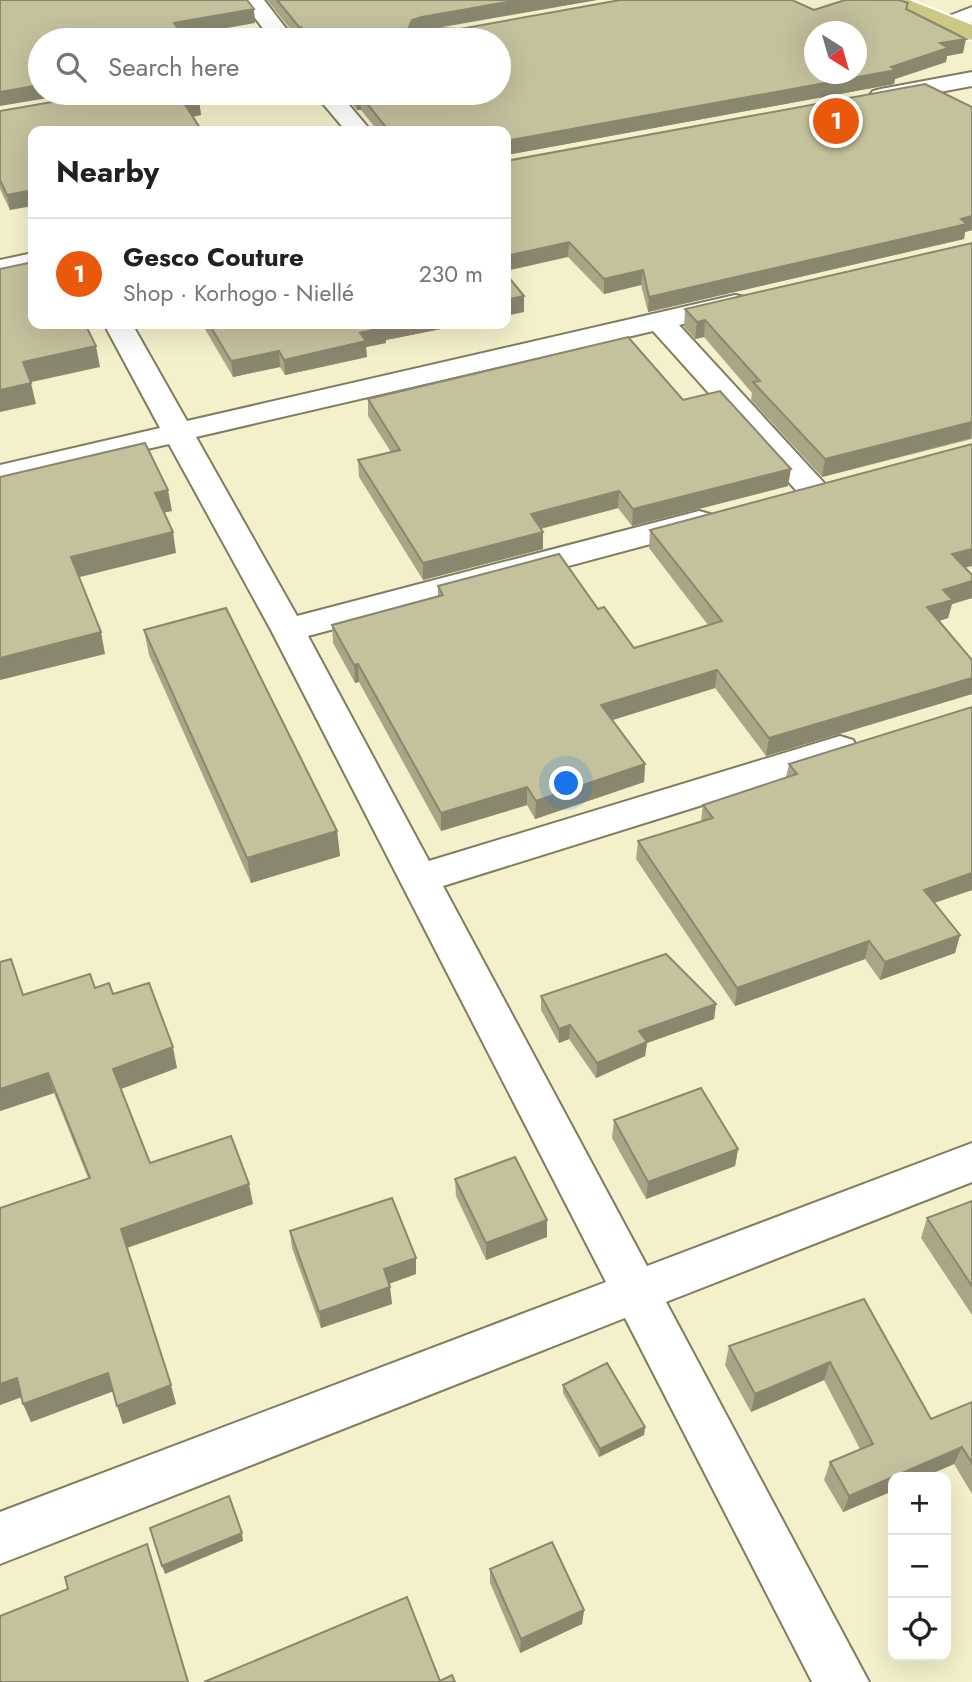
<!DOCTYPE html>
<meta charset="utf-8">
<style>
:root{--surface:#fff;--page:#f6f6f6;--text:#202124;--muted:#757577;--line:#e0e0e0;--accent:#ea580c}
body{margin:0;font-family:Jost,sans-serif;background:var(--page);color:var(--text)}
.controls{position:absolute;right:21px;bottom:21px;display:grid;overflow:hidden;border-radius:14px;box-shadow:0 7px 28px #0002}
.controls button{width:63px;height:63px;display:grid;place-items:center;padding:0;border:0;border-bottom:2px solid var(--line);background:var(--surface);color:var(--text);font:35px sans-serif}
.compass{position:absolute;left:804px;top:21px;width:63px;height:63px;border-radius:50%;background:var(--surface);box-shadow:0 7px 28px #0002;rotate:143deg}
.you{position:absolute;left:567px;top:784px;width:24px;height:24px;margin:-18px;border:5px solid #fff;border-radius:50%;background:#1a73e8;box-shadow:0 0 0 10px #1a73e833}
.badge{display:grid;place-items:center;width:46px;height:46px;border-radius:50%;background:var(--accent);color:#fff;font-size:23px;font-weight:700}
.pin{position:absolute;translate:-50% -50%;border:4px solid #fff;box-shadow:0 2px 7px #0006}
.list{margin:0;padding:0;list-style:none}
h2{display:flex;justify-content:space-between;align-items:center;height:91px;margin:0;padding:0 28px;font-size:30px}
h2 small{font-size:23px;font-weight:400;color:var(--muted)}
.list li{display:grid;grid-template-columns:46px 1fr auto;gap:21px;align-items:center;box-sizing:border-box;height:112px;padding:0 28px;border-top:2px solid var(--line)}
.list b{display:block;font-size:26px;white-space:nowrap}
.list p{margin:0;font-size:23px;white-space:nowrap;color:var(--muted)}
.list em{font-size:23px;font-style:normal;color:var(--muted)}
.icon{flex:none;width:38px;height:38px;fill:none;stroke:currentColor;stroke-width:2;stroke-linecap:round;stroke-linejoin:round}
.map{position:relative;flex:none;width:972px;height:1682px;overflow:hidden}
.search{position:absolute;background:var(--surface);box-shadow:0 7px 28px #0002;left:28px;top:28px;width:483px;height:77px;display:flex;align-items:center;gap:18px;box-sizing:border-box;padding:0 24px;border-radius:38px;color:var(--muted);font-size:26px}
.panel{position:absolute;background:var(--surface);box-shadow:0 7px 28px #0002;left:28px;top:126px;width:483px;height:203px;border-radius:14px}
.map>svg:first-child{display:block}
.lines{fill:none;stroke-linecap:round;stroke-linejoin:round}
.minor-casing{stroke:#7f7d5b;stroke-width:4}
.major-casing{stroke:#fff;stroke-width:4}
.minor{fill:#fff;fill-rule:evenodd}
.major{fill:#cec885;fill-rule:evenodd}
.wall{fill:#a9a687}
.shaded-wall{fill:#89876e}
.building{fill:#c4c19d;stroke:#89876e;stroke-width:2;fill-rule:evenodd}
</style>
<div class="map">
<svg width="972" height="1682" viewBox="0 0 972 1682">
<rect width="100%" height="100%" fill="#f3f0cb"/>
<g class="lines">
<g class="minor-casing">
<g id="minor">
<polygon points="241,0 264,0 295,40 272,40"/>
<polygon points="972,7 972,22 949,31 941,29 938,24 941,19"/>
<polygon points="972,72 972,86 881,103 873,101 869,96 873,91 881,89"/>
<polygon points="314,93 339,93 371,131 346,131"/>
<polygon points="33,253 33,269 0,276 0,260"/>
<polygon points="735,295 745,297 749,303 745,309 679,325 825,484 830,491 825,498 814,500 803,498 653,331 196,437 297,616 699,511 710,514 715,521 710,528 308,636 429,861 840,736 853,740 858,749 853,758 443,886 647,1266 972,1143 972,1182 666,1302 869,1682 812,1682 625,1318 0,1564 0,1512 606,1282 271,630 169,444 0,483 0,465 160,428 104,324 132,324 187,421"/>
</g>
</g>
<g class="major-casing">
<polygon id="major" points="879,0 909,0 972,25 972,40 882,5"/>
</g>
<use href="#minor" class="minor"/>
<use href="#major" class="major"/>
</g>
<g class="wall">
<polygon points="267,0 597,0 438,28 460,29 814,10 908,3 907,10 963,53 947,56 946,62 895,79 894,84 506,155 506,131 378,131 361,110 357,110 342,93 499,93 499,40 299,40"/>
<polygon points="199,101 201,115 192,117 10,210 0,189 0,111"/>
<polygon points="972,107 972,230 965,232 964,239 648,312 641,285 604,294 568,257 507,162"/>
<polygon points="972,243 972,439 822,477 751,400 752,393 704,337 695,339 684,327 685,309"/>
<polygon points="202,324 466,324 386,340 386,343 366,347 367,357 285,375 280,367 233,377"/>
<polygon points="368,399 683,400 788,486 632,526 618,508 541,529 543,532 543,549 423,580 359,477 358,460 391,452 368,416"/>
<polygon points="650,530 965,568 972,575 972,598 952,604 948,618 939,621 972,660 972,694 766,756 715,688 612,720 645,764 644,782 535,819 527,805 441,831 359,682 355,683 333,643 332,625 438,597 438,586 598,609 634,648 708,625 649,548"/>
<polygon points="144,630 337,831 340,856 251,883 149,655"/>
<polygon points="972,707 972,890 934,903 960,935 955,953 880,980 865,959 735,1006 636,859 638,841 701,821 703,805 786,777 789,764"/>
<polygon points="0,962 23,995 95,988 113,994 177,1068 121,1089 150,1163 253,1204 127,1248 176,1404 123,1424 113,1391 31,1422 22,1397 0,1405 0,1208 88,1178 54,1093 0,1111"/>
<polygon points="541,996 716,1004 714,1019 647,1043 645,1056 596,1078 569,1039 559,1043 541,1010"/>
<polygon points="614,1120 738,1149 735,1166 646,1199 612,1138"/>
<polygon points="455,1179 547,1237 486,1260 456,1196"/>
<polygon points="972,1201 972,1315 921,1238 927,1218"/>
<polygon points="290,1231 416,1258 416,1274 389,1284 392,1304 321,1328 292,1248"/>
<polygon points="864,1299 931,1419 972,1402 972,1494 954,1464 843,1512 824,1480 830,1462 860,1449 824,1380 751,1412 725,1365 729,1346"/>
<polygon points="563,1385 645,1427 644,1435 599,1457 563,1393"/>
<polygon points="490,1569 584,1610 582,1624 520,1653 490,1583"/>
</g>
<g class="shaded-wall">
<polygon points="518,0 597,0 422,30 409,27 412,20 422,17"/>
<polygon points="254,9 255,23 176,37 174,23"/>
<polygon points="299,27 301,27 302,40 300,40"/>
<polygon points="966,39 963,53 947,56 946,62 895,79 894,84 506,155 506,141 891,67 940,43"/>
<polygon points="40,85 40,93 78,93 0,106 0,92"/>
<polygon points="360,95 361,110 357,110 356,96"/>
<polygon points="199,101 201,115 186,118 184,103"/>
<polygon points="33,190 33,206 10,210 7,195"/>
<polygon points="972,216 972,230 965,232 964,239 648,312 649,297"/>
<polygon points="569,242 568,257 506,271 506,256"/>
<polygon points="643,270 641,285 604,294 604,279"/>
<polygon points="524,296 524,312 506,316 506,300"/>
<polygon points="705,320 704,337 695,339 697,322"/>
<polygon points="392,324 466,324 386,340 386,343 366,347 367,357 285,375 284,360 360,333"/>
<polygon points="96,346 100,367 27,383 23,362"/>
<polygon points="279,351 280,367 233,377 231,361"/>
<polygon points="31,383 36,404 0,412 0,390"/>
<polygon points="972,422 971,438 822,477 825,459"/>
<polygon points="791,469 788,486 632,526 633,509"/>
<polygon points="168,490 172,511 158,514 155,493"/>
<polygon points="619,491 618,508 531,531 531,514"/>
<polygon points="173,532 176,553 76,578 71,557"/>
<polygon points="543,532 543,549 423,580 423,563"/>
<polygon points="972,549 972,566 948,572 952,554"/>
<polygon points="972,581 972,598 952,604 948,618 923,626 927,607 943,590"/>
<polygon points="101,632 105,654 0,680 0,658"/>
<polygon points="358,664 359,682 355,683 354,665"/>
<polygon points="717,670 715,688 600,724 601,705"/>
<polygon points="972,678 972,694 766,756 769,738"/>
<polygon points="645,764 644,782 535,819 536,801"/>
<polygon points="527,787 527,805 441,831 441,813"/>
<polygon points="337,831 340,856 251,883 247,858"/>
<polygon points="972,873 972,890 919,908 924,890"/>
<polygon points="960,935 955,953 880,980 885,962"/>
<polygon points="869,941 865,959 735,1006 737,988"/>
<polygon points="716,1004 714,1019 647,1043 645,1056 596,1078 597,1063 639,1031"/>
<polygon points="570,1025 569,1039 559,1043 559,1029"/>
<polygon points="173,1047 177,1068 118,1090 113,1069"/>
<polygon points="48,1073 54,1093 0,1111 0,1089"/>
<polygon points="738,1149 735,1166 646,1199 648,1182"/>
<polygon points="249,1184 253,1204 126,1248 121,1229"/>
<polygon points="547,1220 547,1237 486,1260 486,1243"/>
<polygon points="416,1258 416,1274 385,1285 384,1269"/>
<polygon points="390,1287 392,1304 321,1328 319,1312"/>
<polygon points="830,1362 824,1380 751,1412 755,1394"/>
<polygon points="108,1373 114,1391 31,1422 23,1404"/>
<polygon points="17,1378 24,1396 0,1405 0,1384"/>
<polygon points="171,1385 176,1404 123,1424 117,1406"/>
<polygon points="645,1427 644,1435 599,1457 600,1449"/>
<polygon points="962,1447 954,1464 924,1477 893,1477 893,1491 843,1512 849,1496"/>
<polygon points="242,1533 243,1541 165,1574 162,1566"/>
<polygon points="584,1610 582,1624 520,1653 521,1639"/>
</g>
<g class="building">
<polygon points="0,0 247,0 254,9 174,23 186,40 40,40 40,85 0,92"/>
<path d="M277,0H518L422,17L412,20L409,27L460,29L620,0H792L814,10L845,0H899L908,3L906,9L966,39L940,43L948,48L891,67L896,70L506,141V131H389L360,95L356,96L353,93H499V40H312L301,27H299ZM815,32H857V74H815Z"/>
<polygon points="925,84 972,107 972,216 961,219 967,224 649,297 643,270 604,279 569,242 506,256 506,161"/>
<polygon points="104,93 193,93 199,101 184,103 202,131 33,131 33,190 7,195 0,180 0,111"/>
<polygon points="972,243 972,422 825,459 753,382 760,381 705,320 697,322 685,309"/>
<polygon points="33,262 33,324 85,324 96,346 23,362 31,383 0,390 0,269"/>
<polygon points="506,274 524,296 506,300"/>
<polygon points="209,324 392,324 384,325 386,327 360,333 366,341 284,360 279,351 231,361"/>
<polygon points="628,337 683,400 720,391 791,469 633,509 619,491 531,514 543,532 423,563 358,460 400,450 368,399"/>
<polygon points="145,443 168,490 155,493 173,532 71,557 101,632 0,658 0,477"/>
<polygon points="972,444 972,549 952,554 972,575 972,581 943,590 953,600 927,607 972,660 972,678 769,738 717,670 601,705 645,764 536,801 527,787 441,813 358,664 354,665 332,625 443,595 438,586 559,554 598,609 604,607 634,648 722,621 650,530"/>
<polygon points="226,608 337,831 247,858 144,630"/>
<polygon points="972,707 972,873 924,890 960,935 885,962 869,941 737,988 638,841 713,818 703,805 797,774 789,764"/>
<polygon points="666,954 716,1004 639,1031 647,1042 597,1063 570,1025 559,1029 541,996"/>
<polygon points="11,959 23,995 90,974 95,988 109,983 113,994 149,983 173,1047 113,1069 150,1163 231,1136 249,1184 121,1229 171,1385 117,1406 108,1373 23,1404 17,1378 0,1384 0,1208 90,1178 48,1073 0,1089 0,962"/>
<polygon points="701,1088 738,1149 648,1182 614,1120"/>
<polygon points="515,1157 547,1220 486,1243 455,1179"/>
<polygon points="392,1198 416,1258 384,1269 390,1287 319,1312 290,1231"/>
<polygon points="972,1201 972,1286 927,1218"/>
<polygon points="864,1299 931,1419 972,1402 972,1463 962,1447 849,1496 830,1462 873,1444 830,1362 755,1394 729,1346"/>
<polygon points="607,1363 645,1427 600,1449 563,1385"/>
<polygon points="229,1496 242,1533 162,1566 150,1528"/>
<polygon points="552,1542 584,1610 521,1639 490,1569"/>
<polygon points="147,1544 188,1682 0,1682 0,1616 68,1589 65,1577"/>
<polygon points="407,1597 440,1681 452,1675 455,1682 204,1682"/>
</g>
</svg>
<div class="controls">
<button>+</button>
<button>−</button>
<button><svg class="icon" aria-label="locate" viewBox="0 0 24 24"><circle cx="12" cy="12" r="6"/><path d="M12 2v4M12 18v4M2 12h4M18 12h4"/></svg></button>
</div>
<svg class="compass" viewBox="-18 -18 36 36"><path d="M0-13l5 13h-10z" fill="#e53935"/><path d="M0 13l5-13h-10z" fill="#757577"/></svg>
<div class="you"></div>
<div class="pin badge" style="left:836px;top:121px">1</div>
<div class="search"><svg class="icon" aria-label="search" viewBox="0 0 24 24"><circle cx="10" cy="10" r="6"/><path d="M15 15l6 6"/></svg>Search here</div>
<section class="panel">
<h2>Nearby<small></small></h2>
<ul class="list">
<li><span class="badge">1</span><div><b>Gesco Couture</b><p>Shop · Korhogo - Niellé</p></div><em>230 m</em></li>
</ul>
</section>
</div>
